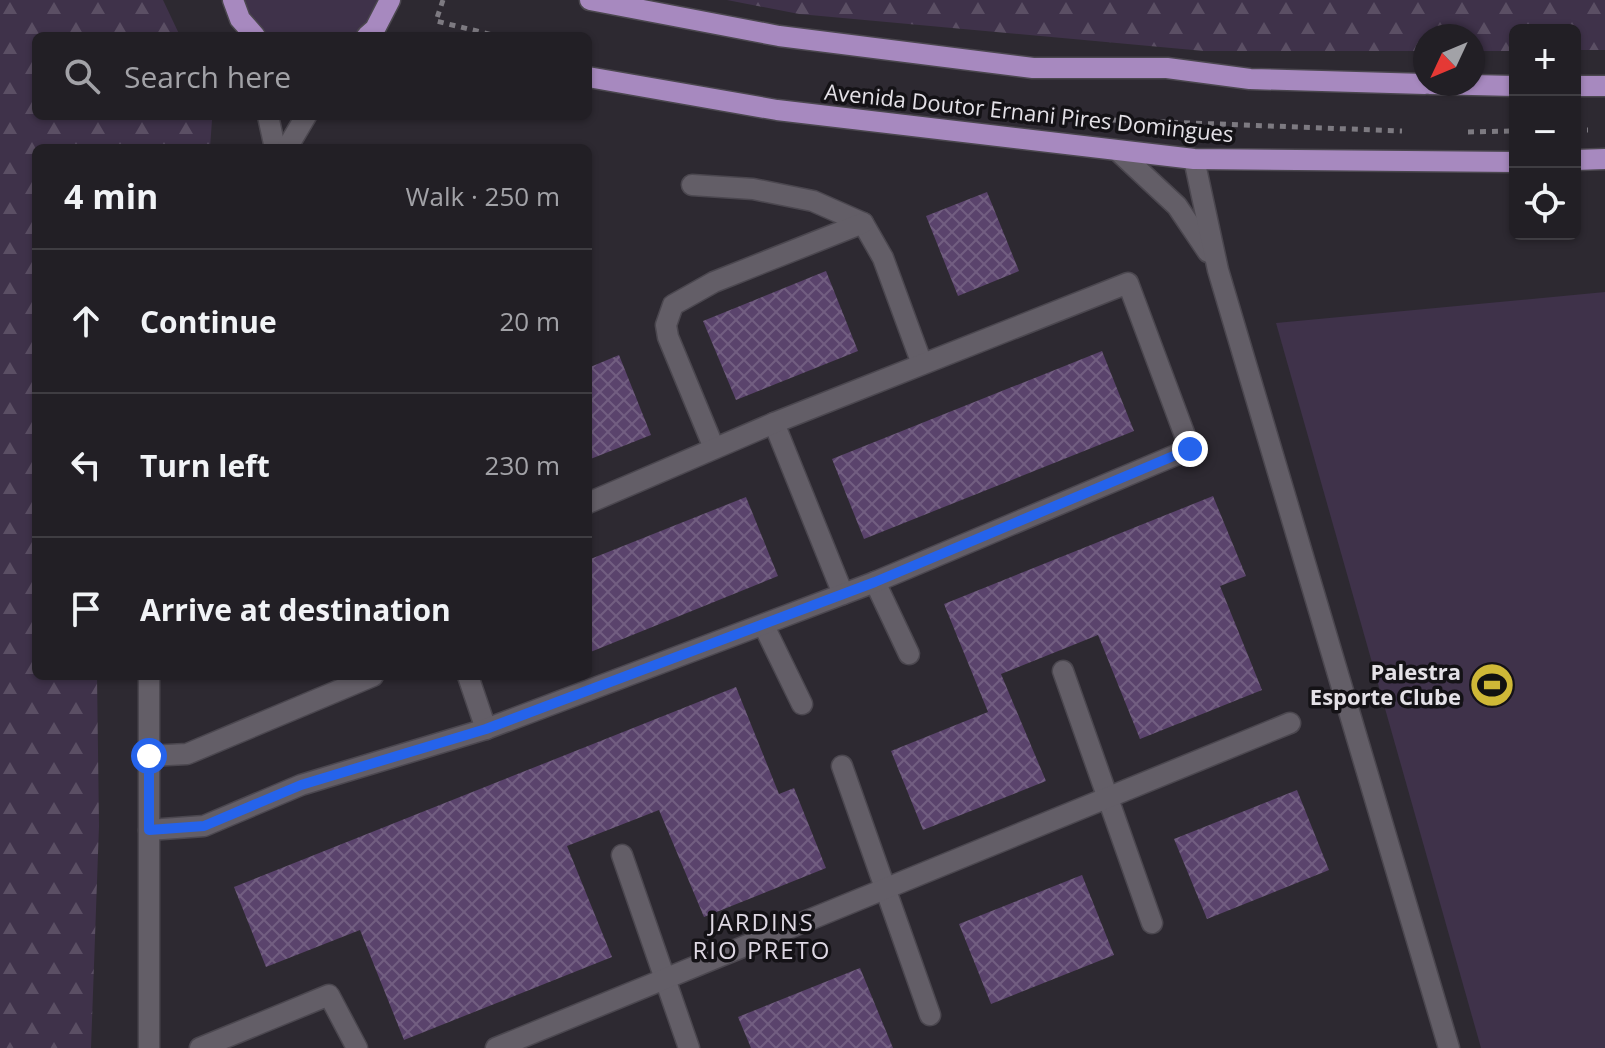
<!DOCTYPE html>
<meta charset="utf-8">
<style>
:root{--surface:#221f25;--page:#2a272d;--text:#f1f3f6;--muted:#a2a2a7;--line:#3f3d42}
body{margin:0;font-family:"Open Sans",sans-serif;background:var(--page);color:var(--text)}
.controls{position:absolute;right:24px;top:24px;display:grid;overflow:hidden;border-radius:12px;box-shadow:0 2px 6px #0004}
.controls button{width:72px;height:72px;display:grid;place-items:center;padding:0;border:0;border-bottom:2px solid var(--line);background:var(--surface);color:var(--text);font:40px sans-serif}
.compass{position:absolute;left:1413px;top:24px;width:72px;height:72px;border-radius:50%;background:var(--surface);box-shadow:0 2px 6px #0004;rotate:226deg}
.stop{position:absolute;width:24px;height:24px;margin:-18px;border:6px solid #2563eb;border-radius:50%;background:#fff}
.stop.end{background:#2563eb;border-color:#fff;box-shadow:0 2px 8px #0008}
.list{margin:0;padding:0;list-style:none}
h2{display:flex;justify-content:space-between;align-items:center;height:104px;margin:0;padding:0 32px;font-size:34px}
h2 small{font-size:26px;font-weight:400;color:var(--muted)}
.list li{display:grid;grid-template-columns:52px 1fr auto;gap:24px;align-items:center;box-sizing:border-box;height:144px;padding:0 32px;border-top:2px solid var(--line)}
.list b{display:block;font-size:30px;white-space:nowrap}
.list em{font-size:26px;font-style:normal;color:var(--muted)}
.icon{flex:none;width:44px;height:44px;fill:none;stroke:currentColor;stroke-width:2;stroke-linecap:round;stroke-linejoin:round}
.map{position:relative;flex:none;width:1605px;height:1048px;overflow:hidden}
.search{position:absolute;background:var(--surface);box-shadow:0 2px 6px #0004;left:32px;top:32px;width:560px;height:88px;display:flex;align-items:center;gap:20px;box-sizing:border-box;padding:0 28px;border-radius:12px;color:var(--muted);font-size:30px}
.panel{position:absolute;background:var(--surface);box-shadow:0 2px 6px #0004;left:32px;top:144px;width:560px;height:536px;border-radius:12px}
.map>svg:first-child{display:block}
.green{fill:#3f324a}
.forest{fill:url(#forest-firs)}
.building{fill:url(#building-cross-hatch)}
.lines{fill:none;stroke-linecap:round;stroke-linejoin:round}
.minor-casing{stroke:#4b474f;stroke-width:23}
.major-casing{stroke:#4b474f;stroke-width:23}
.path{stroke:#7d7a81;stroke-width:5;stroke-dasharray:6 6;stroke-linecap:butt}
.minor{stroke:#635e67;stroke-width:20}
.major{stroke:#a789bf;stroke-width:20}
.route{stroke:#2563eb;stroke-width:10}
.labels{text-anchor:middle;stroke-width:7;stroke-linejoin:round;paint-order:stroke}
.street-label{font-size:22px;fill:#e4e1e7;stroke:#141216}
.poi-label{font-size:22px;font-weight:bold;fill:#e4e1e7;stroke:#141216;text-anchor:end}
.neighbourhood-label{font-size:24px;letter-spacing:2px;fill:#ded8e3;stroke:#141216}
</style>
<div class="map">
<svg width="1605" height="1048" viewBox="0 0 1605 1048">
<defs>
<pattern id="forest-firs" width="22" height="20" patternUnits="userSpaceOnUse" patternTransform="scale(2)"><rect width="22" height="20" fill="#3f324a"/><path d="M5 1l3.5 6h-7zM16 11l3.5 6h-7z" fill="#5b4f64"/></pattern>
<pattern id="building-cross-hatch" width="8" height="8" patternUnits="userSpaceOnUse" patternTransform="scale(2)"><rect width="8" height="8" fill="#5a436c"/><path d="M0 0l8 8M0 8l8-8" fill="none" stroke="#725e81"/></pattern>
</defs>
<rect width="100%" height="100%" fill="#2d2931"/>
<g class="green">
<polygon points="240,0 380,0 375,13 354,36 267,36 256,26"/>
<polygon points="1605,292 1605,1048 1481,1048 1276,323"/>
</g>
<g class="forest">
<polygon points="0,0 163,0 180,36 36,36 36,116 211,116 212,120 210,148 36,148 36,676 97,676 99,826 91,1048 0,1048"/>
<polygon points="727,0 1605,0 1605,50 1575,50 1575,30 1515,30 1515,51 1473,51 1473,36 1425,36 1425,51 1204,51 799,14"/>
</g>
<g class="building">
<polygon points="987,192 1019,271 958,296 926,216"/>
<polygon points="826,271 858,351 736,400 703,321"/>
<polygon points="1102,351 1134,431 864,539 832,459"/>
<polygon points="619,355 651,435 588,460 588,368"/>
<polygon points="1213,496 1246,576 1220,586 1262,690 1140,739 1098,635 1001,674 1046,781 923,830 891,751 988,712 944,604"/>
<polygon points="746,497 778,576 588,653 588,560"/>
<polygon points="736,687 779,794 794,788 826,868 704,917 659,810 567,846 612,957 404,1040 360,930 266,967 234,887"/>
<polygon points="1297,790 1329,870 1207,919 1174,839"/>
<polygon points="1082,875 1114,955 991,1004 959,924"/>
<polygon points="860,968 893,1048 751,1048 738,1017"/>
</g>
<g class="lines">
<g class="minor-casing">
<g id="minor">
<polyline points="268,116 275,148"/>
<polyline points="287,148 306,116"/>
<polyline points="1118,151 1177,206 1208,252"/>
<polyline points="1194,159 1218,270 1449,1048"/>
<polyline points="692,185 753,189 813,201 863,223 883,258 922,364"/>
<polyline points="774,423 843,594"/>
<polyline points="714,448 668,337 666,325 673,305 714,282 863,223"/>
<polyline points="875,582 909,654"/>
<polyline points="764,626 802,704"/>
<polyline points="1063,671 1152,923"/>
<polyline points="468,676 486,729"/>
<polyline points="149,756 187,754 373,676"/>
<polyline points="842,766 930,1015"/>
<polyline points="149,830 204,826 301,785 486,729 875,582 1190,449 1128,283 774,423 588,503"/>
<polyline points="622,855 689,1048"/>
<polyline points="149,1048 149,676"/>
<polyline points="200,1048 329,995 357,1048"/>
<polyline points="496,1048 1290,723"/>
</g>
</g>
<g class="major-casing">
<g id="major">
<polyline points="233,0 240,19 255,36"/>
<polyline points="590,0 779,36 1033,68 1167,68 1250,79 1425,84"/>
<polyline points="367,36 375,29 390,0"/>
<polyline points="588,77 777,110 1194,159 1515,162"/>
<polyline points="1430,84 1515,86"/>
<polyline points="1575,86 1605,86"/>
<polyline points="1575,160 1605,159"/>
</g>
</g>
<g class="path">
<polyline points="443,0 436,21 497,36"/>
<polyline points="1112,120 1402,131"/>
<polyline points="1575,130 1588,130"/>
<polyline points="1468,132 1515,131"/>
</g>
<use href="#minor" class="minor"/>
<use href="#major" class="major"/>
</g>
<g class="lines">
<polyline class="route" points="149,756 149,830 204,826 301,785 486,729 875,582 1190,449"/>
</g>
<defs>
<g id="stadium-disc" transform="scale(2.3)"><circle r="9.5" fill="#cfb837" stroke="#141216"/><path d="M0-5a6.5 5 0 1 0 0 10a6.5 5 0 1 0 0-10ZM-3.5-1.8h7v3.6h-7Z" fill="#111"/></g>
</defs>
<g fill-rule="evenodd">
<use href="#stadium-disc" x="1492" y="685"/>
</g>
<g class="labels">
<g class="street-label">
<text transform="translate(1029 113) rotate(6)" y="8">Avenida Doutor Ernani Pires Domingues</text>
</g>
<g class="poi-label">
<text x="1461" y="680">Palestra<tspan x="1461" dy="25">Esporte Clube</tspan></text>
</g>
<g class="neighbourhood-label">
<text x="762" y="931">JARDINS<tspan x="762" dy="28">RIO PRETO</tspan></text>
</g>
</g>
</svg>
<div class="controls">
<button>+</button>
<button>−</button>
<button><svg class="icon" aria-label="locate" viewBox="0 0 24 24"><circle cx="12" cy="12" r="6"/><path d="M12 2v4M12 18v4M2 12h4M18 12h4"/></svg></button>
</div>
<svg class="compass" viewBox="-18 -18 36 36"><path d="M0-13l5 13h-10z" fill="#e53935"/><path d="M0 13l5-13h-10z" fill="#a2a2a7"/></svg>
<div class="stop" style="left:149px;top:756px"></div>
<div class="stop end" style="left:1190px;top:449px"></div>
<div class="search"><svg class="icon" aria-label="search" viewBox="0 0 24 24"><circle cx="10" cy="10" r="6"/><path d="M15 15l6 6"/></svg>Search here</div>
<section class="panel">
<h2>4 min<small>Walk · 250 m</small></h2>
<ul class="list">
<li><svg class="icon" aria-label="ahead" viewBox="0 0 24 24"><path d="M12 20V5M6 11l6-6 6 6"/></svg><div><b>Continue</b></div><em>20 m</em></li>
<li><svg class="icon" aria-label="left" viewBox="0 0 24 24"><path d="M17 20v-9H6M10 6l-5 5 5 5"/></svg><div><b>Turn left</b></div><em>230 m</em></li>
<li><svg class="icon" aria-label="arrive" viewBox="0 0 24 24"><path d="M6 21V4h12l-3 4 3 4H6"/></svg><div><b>Arrive at destination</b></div></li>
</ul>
</section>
</div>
